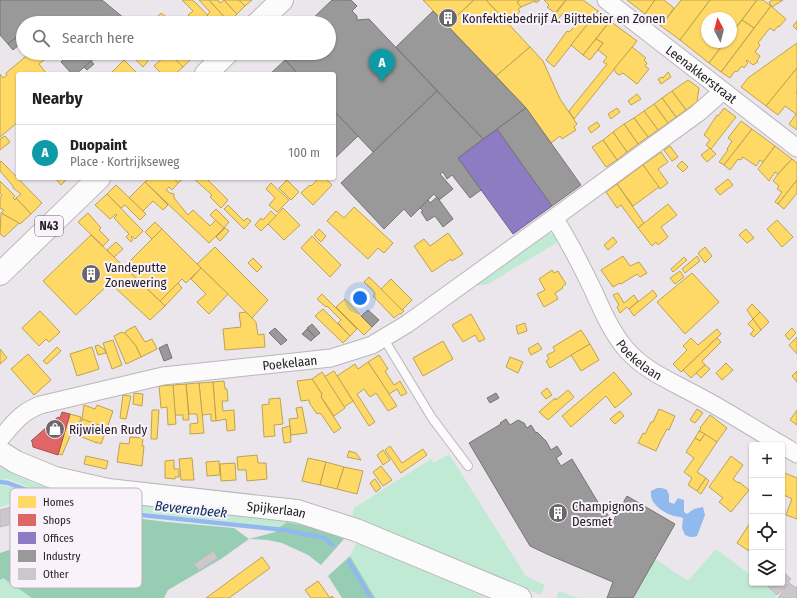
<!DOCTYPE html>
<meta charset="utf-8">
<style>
:root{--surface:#fff;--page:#f6f6f6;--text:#222;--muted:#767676;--line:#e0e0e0;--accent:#0f766e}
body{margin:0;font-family:"Fira Sans Condensed",sans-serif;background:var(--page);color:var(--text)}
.controls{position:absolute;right:12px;bottom:12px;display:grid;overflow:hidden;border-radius:4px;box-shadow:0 1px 3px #0004}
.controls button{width:36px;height:36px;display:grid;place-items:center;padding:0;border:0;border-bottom:1px solid var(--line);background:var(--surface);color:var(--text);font:20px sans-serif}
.compass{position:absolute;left:701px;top:12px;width:36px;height:36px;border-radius:50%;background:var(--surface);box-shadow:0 1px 3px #0004;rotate:353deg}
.you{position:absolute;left:360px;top:298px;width:14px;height:14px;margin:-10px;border:3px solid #fff;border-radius:50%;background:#1a73e8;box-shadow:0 0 0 6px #1a73e833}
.badge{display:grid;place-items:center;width:26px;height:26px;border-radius:50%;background:var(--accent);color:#fff;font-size:13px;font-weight:700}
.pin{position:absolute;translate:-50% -33px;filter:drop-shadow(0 1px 2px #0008)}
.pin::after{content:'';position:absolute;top:21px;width:14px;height:12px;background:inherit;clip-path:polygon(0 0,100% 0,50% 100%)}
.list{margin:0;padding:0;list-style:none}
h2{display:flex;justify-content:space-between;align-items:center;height:52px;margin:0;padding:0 16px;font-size:17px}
h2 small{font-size:13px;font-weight:400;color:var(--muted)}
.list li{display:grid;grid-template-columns:26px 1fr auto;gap:12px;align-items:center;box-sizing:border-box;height:56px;padding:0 16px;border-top:1px solid var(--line)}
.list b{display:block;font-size:15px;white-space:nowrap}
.list p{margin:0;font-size:13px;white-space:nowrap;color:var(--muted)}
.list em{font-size:13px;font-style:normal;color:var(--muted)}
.icon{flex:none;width:22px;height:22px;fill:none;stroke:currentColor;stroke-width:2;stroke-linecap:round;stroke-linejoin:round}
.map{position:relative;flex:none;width:797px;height:598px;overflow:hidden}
.search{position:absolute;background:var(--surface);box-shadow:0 1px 3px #0004;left:16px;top:16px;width:320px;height:44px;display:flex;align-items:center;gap:10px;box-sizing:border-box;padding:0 14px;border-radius:22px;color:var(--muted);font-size:15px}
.panel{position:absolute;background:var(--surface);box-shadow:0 1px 3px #0004;left:16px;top:72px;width:320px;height:108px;border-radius:4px}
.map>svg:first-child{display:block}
.green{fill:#c0ead3}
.forest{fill:#97ceb3}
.water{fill:#90baee}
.homes{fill:#ffd966;stroke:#bea252}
.shops{fill:#e06666;stroke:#a85252}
.offices{fill:#8e7cc3;stroke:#6e6194}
.industry{fill:#999;stroke:#767576}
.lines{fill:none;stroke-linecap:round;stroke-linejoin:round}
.stream{stroke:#90baee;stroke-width:4.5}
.building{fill:#cbc8cb;stroke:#bbb8bb}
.lane-casing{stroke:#bab6ba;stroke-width:10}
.street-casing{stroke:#bab6ba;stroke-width:19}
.secondary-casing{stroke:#bab6ba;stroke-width:24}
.primary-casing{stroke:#bab6ba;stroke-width:24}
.lane{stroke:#fcfbfc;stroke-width:8}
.street{stroke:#fcfbfc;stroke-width:17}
.secondary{stroke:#fcfbfc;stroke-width:22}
.primary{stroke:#fcfbfc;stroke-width:22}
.labels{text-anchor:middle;stroke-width:4;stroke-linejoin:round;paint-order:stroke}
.shield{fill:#faf2fb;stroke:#656065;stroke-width:1}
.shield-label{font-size:12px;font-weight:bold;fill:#252225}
.poi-label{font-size:13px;fill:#252225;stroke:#faf2fb;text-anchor:start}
.street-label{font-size:13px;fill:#252225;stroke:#faf2fb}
.water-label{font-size:14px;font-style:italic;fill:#002e5b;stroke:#faf2fb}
.key{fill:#faf2fb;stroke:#bab4bb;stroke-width:1}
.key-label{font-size:11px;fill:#252225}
</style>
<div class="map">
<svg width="797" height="598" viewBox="0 0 797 598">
<rect width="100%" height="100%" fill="#ebe6eb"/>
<g class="green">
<polygon points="548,233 555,234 561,240 488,284 470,287"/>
<polygon points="449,454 526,576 545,585 541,595 352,516 354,508 431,459 434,463"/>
<polygon points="0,467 33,483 70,494 99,501 240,516 287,522 280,527 95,507 62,500 8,479 0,480"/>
<polygon points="0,485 10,486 26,494 27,502 14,503 0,507"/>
<polygon points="357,542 487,598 375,598 350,556"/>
<polygon points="716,549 752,576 752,583 761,583 777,595 775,598 633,598 655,559 688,581"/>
<polygon points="3,578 32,598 0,598 0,580"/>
<polygon points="559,591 578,598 556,598"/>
</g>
<g class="forest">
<polygon points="26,494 52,504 86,512 167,522 234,528 249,539 275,532 280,527 287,522 316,528 344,539 321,565 308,555 282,543 268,540 249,539 221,559 168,590 164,598 32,598 3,578 0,580 0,553 30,543 34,537 34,530 27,510"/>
<polygon points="350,556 375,598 342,598 328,576"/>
</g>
<path class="water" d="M657,488H662L667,490L669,495V502L674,504L678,498L684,500V512L687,514L694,509L703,507L705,515L697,536C693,538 689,537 685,535L682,528L683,518C679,516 675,517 671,515C661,511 649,503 651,491Z"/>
<g class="homes">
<polygon points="182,0 192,0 195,2 215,23 196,23 188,15 193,11"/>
<polygon points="199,0 209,0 229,22 228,23 215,23 207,15 210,12"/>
<polygon points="209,0 218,0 220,3 224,0 237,14 229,22"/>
<polygon points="224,0 239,0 245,6 237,14"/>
<polygon points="239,0 252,0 245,6"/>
<polygon points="423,0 474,0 447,25"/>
<polygon points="474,0 486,0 530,47 496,76 447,25"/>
<polygon points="486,0 520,0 517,2 521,7 518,9 520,11 510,25"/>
<polygon points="520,0 540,0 536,3 535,1 521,7 517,2"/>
<polygon points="544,0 566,0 555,13 547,7 549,5"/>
<polygon points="566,0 583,0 598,11 554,67 546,60 567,31 569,32 575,26 576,27 579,23 564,12 558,19 554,16"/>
<polygon points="627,0 655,0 645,14"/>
<polygon points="655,0 664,0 674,8 661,26 645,14"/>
<polygon points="681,0 710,0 680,40 661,26"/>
<polygon points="710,0 757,0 731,34 731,18 707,18 707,42 725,42 709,63 680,40"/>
<polygon points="757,0 763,0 771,6 754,28 742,20"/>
<polygon points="773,0 783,0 772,7 769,2"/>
<polygon points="771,6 786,19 779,27 778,26 774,31 770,28 758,43 760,45 755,52 760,56 757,61 758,62 753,65 747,60 746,61 748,63 744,68 742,66 737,72 735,71 730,78 721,72"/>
<polygon points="598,11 610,21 583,55 571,45"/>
<polygon points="161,13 169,19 173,23 163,23 157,17"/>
<polygon points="742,20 754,28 721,72 709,63 725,42 731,42 731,34"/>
<polygon points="610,21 637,41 574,119 569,111 607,64 603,62 607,57 598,50 603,43 596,39"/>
<polygon points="797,21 797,30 793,26"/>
<polygon points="596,39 603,43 590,60 583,55"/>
<polygon points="797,43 797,68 766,106 741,87 748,78"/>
<polygon points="530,47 543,61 560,99 577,124 574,127 576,130 562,139 560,136 551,143 526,108 496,76"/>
<polygon points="632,47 646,58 644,60 647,63 645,66 649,69 637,84 623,73 619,75 616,73 614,69"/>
<polygon points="30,53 38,53 44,60 39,64 47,74 18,74 18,122 0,137 0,74 3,78 7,75 6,73"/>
<polygon points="129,53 139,53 148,61 143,67"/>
<polygon points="143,53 159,53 155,57 149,53 148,55"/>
<polygon points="169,53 183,53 190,60 183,67"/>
<polygon points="183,53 197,53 190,60"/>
<polygon points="167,54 170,54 183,67 175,74 162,74 154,66"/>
<polygon points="124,60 138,74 110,74"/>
<polygon points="797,68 797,91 796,93 797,94 797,113 796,114 785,106 778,115 766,106"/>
<polygon points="668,72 671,77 661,84 658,79 662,77 663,78"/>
<polygon points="688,80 699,88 697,102 686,110 672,91"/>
<polygon points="672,91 686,110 676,117 662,98"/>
<polygon points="637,94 641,99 631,105 628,101"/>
<polygon points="662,98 676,117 668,123 654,104"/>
<polygon points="654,104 668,123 658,130 644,111"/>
<polygon points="617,108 620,112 611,119 608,114"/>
<polygon points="724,108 736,117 711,149 706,145 710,140 704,135 717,115 718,116"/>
<polygon points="644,111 658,130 648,137 634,118"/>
<polygon points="797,113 797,130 789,124"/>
<polygon points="634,118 648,137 638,144 624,124"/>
<polygon points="741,121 752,129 724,165 719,162 728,150 727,149 732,141 728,138"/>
<polygon points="597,122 600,126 591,133 588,128"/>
<polygon points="624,124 638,144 627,152 613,132"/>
<polygon points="752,129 775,146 763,162 760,160 756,166 743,157 741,160 738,159 730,170 724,165"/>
<polygon points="613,132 627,152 617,160 603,140"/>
<polygon points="5,136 10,142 0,150 0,139"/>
<polygon points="603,140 617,160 606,167 592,147"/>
<polygon points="670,146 678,157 672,161 664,150"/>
<polygon points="775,146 792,159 778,174 775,172 769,181 758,169"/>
<polygon points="710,148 716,154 707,162 701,155"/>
<polygon points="661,152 668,162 658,169 668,183 660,189 643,165"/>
<polygon points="792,159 797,163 797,180 778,204 775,202 782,192 777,189 779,186 773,181 778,174"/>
<polygon points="1,161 42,203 31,214 16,198 21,194 13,188 13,186 0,171 0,162"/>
<polygon points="682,161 688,167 683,172 677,166"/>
<polygon points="643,165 659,187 633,206 617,184"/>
<polygon points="55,178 68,178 61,185"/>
<polygon points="149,178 173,178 178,183 172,190 169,187 166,190 170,193 174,194 174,198 188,215 193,210 210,226 216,220 224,228 209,243 145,182"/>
<polygon points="173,178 184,178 178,183"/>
<polygon points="193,178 206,178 228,200 221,208 210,197 212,195"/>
<polygon points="319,178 325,178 332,185 313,205 301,193 310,185 311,186"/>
<polygon points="728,179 733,185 720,195 715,189"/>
<polygon points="287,180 299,192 291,200 279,188"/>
<polygon points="797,180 797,193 784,209 778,204"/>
<polygon points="0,181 15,196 13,198 15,200 16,198 31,214 20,224 1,213 4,210 0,208 0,198 2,195 0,193"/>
<polygon points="145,182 168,205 163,210 153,201 143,211 129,198"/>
<polygon points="271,183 289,200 277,212 269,205 275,198 266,189"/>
<polygon points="617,184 644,223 638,228 621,205 617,208 606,192"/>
<polygon points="116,185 146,214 140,220 125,205 121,208 107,194"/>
<polygon points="107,194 143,231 135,239 132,236 131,237 133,240 131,242 126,237 129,234 114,218 117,215 116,214 110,219 95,205"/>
<polygon points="668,204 677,215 661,227 668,237 658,245 656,242 652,246 638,228"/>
<polygon points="228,205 244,221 247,218 251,221 244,229 224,209"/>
<polygon points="354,207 393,243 384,253 378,248 368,259 327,221 336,211 344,218"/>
<polygon points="283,208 300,225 284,240 268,224"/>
<polygon points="216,209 229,222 224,228 210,215"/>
<polygon points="271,211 276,216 261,231 255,225 261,218 263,220"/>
<polygon points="1,213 19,223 4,237 0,234"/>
<polygon points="88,213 101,228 99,230 109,240 103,246 78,222"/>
<polygon points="777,220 793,237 782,247 767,229"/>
<polygon points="155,222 162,229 152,239 145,232"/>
<polygon points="225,228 229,231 220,241 216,237"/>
<polygon points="162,229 201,268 186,283 182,279 160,301 124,267"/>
<polygon points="319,229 326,236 321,242 314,235"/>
<polygon points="746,229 754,238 747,243 739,235"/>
<polygon points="448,233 463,254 452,261 451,259 432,272 414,246 424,239 430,246"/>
<polygon points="91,235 165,306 150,320 110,283 76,315 43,281"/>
<polygon points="312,236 341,265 330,277 301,248"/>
<polygon points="613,237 617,242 608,250 604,245"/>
<polygon points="116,242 123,249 114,257 107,250"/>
<polygon points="215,247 268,300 252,318 197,264"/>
<polygon points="705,247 712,256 705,263 698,253"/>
<polygon points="623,256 630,266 639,262 647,273 640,277 637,274 621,284 620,283 613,287 601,270"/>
<polygon points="697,256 700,261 685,273 682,269"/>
<polygon points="684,257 687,260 673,272 671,269"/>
<polygon points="253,258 262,267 257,272 248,263"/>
<polygon points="201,268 228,294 209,314 197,302 206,294 191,279"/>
<polygon points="552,270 554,273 558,271 566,284 562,287 563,288 555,293 558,299 544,307 537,294 545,290 539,279"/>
<polygon points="680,271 684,277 675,284 670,278"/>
<polygon points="692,273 719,302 685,334 657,302"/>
<polygon points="369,277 404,311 401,314 399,314 394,318 373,296 375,293 364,282"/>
<polygon points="391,279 412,300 402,310 381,289"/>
<polygon points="178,283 182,288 165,306 160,301"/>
<polygon points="653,290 657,296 634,316 629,309"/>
<polygon points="618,293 624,303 634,295 638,301 629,309 627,307 620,313 617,307 619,305 613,295"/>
<polygon points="322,294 357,329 350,336 338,323 341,320 327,306 326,307 317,299"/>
<polygon points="345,299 372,327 364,335 336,307"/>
<polygon points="752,304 760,312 753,319 747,310"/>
<polygon points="323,309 350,336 343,343 315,316"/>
<polygon points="40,311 60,332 49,342 46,339 39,346 22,328"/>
<polygon points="246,312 256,322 258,335 264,334 265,347 225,350 223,329 241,327 239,313"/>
<polygon points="760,312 769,322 761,330 753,319"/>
<polygon points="471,314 485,339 479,342 475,335 463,342 452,325"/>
<polygon points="753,319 761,330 754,337 750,334 754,330 748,324"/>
<polygon points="525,323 527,331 518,334 516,326"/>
<polygon points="135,326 145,342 152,339 157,349 141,357 136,346 125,333 126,332 126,331"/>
<polygon points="792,328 796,333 789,340 785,335"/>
<polygon points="717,329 721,334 681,372 673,364 687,350 683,346 691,338 698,345"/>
<polygon points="581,330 590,344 550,368 546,361 549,359 547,355 555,351 553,347"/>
<polygon points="122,332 123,333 125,333 136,346 141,357 126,364 114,336"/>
<polygon points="797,337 797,354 789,345"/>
<polygon points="717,338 721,342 702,361 705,365 691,378 683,370"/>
<polygon points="113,340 122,365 112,369 103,343"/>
<polygon points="443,341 453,359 423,376 413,358"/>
<polygon points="538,343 542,349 531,355 528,349"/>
<polygon points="590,344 599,360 581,371 571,355"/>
<polygon points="98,345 104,349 106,353 98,355 95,346"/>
<polygon points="57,347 61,351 47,364 43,361"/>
<polygon points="92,347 99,369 77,376 70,354"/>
<polygon points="0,349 7,358 0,364"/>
<polygon points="28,354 51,380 34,395 11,369"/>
<polygon points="379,355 388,369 385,371 394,385 400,381 407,393 401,396 397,389 389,394 368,362"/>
<polygon points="510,357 523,362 518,373 506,367"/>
<polygon points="368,362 397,406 388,411 376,393 370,397 364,389 357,394 375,422 369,426 337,376 355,364 358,369"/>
<polygon points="726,363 733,370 722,380 716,373"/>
<polygon points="705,365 710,369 701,378 696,373"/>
<polygon points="334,371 353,401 344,407 324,377"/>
<polygon points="797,371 797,382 792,376"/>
<polygon points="322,372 345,408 334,416 321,397 322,394 312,379"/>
<polygon points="614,372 632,394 615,408 606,396 571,427 562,416"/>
<polygon points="312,379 322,394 321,397 341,428 334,433 321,414 319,413 317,414 310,404 309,400 301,401 297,381"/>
<polygon points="224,381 225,389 227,389 228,401 222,401 223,411 234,410 235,430 227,431 226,419 216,421 213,382"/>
<polygon points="213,382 216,421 211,421 211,414 202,415 199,383"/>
<polygon points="199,383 204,433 190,434 190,424 198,423 197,414 189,414 186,384"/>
<polygon points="186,384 189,420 183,420 183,415 175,415 173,385"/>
<polygon points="173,385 176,424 168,425 167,407 161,408 159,386"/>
<polygon points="547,388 552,395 546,399 541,393"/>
<polygon points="568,390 574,397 548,420 539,412 555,398 556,400"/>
<polygon points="134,393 143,394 142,406 133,404"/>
<polygon points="123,395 131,396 126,419 120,418"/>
<polygon points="280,398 283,424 274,425 275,436 264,437 262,405 269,404 269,399"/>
<polygon points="84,405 95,409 97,405 113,411 107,428 82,419"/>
<polygon points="302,407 307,433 291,435 289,419 298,418 296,408"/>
<polygon points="659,409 675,416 669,430 667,429 661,440 656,451 638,443 643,433 645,434 651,422 653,422"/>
<polygon points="697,409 703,413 695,423 690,420"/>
<polygon points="152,410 159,410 157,439 151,439"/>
<polygon points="797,410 797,425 790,420"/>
<polygon points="620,411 624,416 615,424 610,419"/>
<polygon points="70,414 81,417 76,436 71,434 62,455 58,454"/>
<polygon points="710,415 727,428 717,442 699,431 701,429 700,428"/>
<polygon points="82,419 107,428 101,444 97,442 97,443 77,435"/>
<polygon points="290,426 291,442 284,443 282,428"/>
<polygon points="699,431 705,434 700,441 695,438"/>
<polygon points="705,434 717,442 697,472 706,478 697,491 688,485 692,478 684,472 694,458 686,452 695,438 700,441"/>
<polygon points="130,437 143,438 142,446 144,446 142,466 117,462 120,443 129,444"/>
<polygon points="390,446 402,463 423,449 427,455 401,473 385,450"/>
<polygon points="383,450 390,460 383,465 377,455"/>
<polygon points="349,451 356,453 361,460 347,457"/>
<polygon points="257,455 258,463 266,463 267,479 247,481 246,470 238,470 237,457"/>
<polygon points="86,456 108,461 106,469 84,464"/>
<polygon points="731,456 743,465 733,479 738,483 739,482 749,490 731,512 719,502 723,498 709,487"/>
<polygon points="192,458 194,480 181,480 179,459"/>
<polygon points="308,458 326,462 320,485 302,481"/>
<polygon points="174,460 174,469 179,469 179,477 175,477 175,479 165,478 165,461"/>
<polygon points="219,461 220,475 207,476 206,462"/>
<polygon points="326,462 344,467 337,489 320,485"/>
<polygon points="235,463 236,480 221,481 220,464"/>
<polygon points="381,466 392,480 383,486 373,472"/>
<polygon points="344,467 363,471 357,494 337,489"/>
<polygon points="782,472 797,478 797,519 786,515 792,499 782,494"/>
<polygon points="706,478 709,481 701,494 697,491"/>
<polygon points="375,479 381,488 376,492 370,483"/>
<polygon points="752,520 752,553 737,543"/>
<polygon points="262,557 270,568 229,598 206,598"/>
<polygon points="318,581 330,598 332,596 334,598 311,598 305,590"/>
</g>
<polygon class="shops" points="62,412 70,414 58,455 33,447 32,441 31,441 58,417 60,418"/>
<polygon class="offices" points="497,129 552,206 513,234 458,158"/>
<g class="industry">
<polygon points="0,0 102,0 130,23 106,23 101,17 94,23 23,23 23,32 8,44 0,35"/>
<polygon points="332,0 351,0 357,6 352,11 357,16 357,20 369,19 437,91 373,152 334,111 334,74 298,74 279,53 329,53 329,23 308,23"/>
<polygon points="433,11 526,108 483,139 396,47"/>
<polygon points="23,32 23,49 19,45 13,50 8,44"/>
<polygon points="59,53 101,53 76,74 72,74 61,62 64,59"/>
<polygon points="285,60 298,74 270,74"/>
<polygon points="91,61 94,64 87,70 84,67"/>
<polygon points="437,91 483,139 458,158 481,190 470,198 452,175 447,179 443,172 440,174 453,189 439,200 434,194 411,217 404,209 384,229 341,183"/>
<polygon points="526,108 581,185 552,206 497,129"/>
<polygon points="334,111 358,136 334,159"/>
<polygon points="437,197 453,219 443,227 435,216 427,221 421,212 423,211 420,208 428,200 430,203"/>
<polygon points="368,310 379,320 372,327 361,316"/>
<polygon points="312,324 320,333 315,337 307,328"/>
<polygon points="275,328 287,340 281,345 269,333"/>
<polygon points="307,329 315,337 311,341 302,334"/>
<polygon points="167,344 172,358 164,361 159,348"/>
<polygon points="496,393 499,398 490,403 487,398"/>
<polygon points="506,419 510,425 518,420 524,423 527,428 531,425 536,433 537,432 546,441 551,450 557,446 562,454 556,458 561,466 572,459 599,504 613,521 627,496 675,524 633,598 607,598 613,582 549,555 530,546 469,443 501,424 500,423"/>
</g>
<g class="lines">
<g class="stream">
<polyline points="0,482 8,483 62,503 94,510 284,530 325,538 332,545"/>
<polyline points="349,562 371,598"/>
</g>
</g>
<g class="building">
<polygon points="12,507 16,523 0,527 0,510"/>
<polygon points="213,551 218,558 199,571 194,564"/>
<polygon points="782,571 791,579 788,582 796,588 797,586 797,598 778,598 788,584 777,595 765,584 766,583 782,583"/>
</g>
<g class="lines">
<g class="lane-casing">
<polyline id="lane" points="384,339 432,418 468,466"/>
</g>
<g class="street-casing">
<g id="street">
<path id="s1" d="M606,0L797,148"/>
<path id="s2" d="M554,218C569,241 581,265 593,290C602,310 611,331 625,348C644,371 673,382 698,396C727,411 754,429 782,445"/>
<path id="s3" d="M0,439C14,423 20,413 40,405L163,376L331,358L372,345L407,324L554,218L698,113L723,91"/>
<polyline points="782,445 797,454"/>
</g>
</g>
<g class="secondary-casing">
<g id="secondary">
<path id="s4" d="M0,452L16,462L55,478L108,490L297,511L356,530L520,598"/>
</g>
</g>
<g class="primary-casing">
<g id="primary">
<polyline points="258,23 282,0"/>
<polyline points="206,74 227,53"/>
<polyline points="0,274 99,178"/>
</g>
</g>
<use href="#lane" class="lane"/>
<use href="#street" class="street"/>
<use href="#secondary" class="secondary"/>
<use href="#primary" class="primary"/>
</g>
<defs>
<g id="building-disc" transform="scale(1)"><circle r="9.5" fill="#6a676a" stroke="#faf2fb"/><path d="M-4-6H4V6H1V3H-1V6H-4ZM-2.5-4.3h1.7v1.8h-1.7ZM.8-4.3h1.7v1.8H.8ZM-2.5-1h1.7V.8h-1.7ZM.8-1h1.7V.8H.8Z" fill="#fff"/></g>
<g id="shop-disc" transform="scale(1)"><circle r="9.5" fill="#6a676a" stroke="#faf2fb"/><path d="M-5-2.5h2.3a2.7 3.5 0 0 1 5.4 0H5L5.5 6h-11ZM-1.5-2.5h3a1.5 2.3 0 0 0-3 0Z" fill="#fff"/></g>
</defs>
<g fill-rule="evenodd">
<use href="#building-disc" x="448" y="18"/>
<use href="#building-disc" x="91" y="274"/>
<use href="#shop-disc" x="55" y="429"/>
<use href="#building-disc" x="558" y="513"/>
</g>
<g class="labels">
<rect class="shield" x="35" y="216" width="28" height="20" rx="3"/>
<g class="shield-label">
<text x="49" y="230">N43</text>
</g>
<g class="poi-label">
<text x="462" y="23">Konfektiebedrijf A. Bijttebier en Zonen</text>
<text x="105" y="272">Vandeputte<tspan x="105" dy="15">Zonewering</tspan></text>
<text x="69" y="434">Rijwielen Rudy</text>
<text x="572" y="511">Champignons<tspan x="572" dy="15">Desmet</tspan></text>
</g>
<g class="street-label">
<text dy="5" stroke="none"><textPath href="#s1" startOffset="121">Leenakkerstraat</textPath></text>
<text dy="5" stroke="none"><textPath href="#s2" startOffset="167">Poekelaan</textPath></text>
<text dy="5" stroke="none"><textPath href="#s3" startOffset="307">Poekelaan</textPath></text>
<text dy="5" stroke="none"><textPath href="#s4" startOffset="285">Spijkerlaan</textPath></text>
</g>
<g class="water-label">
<text transform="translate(191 509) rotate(6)" y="5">Beverenbeek</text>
</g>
</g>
<rect x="10" y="488" width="132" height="100" rx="6" class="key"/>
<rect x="18" y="496" width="18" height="12" fill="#ffd966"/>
<rect x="18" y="514" width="18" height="12" fill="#e06666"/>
<rect x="18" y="532" width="18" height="12" fill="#8e7cc3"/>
<rect x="18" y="550" width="18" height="12" fill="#999"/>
<rect x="18" y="568" width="18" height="12" fill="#cbc8cb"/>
<g class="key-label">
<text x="43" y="506">Homes</text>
<text x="43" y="524">Shops</text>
<text x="43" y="542">Offices</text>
<text x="43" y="560">Industry</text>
<text x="43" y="578">Other</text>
</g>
</svg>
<div class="controls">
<button>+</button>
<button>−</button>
<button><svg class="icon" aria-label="locate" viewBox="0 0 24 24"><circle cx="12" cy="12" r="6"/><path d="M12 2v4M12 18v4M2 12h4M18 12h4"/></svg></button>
<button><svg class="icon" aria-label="layers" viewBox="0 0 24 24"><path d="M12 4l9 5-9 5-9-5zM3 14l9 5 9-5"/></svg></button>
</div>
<svg class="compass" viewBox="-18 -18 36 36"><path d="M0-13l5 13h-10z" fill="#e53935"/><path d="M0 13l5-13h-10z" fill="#767676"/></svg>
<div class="you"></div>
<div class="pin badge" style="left:382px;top:82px;background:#0f9aa8">A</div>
<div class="search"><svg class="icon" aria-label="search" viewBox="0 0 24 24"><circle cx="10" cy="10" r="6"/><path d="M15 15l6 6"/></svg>Search here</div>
<section class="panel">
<h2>Nearby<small></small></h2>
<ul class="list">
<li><span class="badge" style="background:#0f9aa8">A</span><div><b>Duopaint</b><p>Place · Kortrijkseweg</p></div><em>100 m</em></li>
</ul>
</section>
</div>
